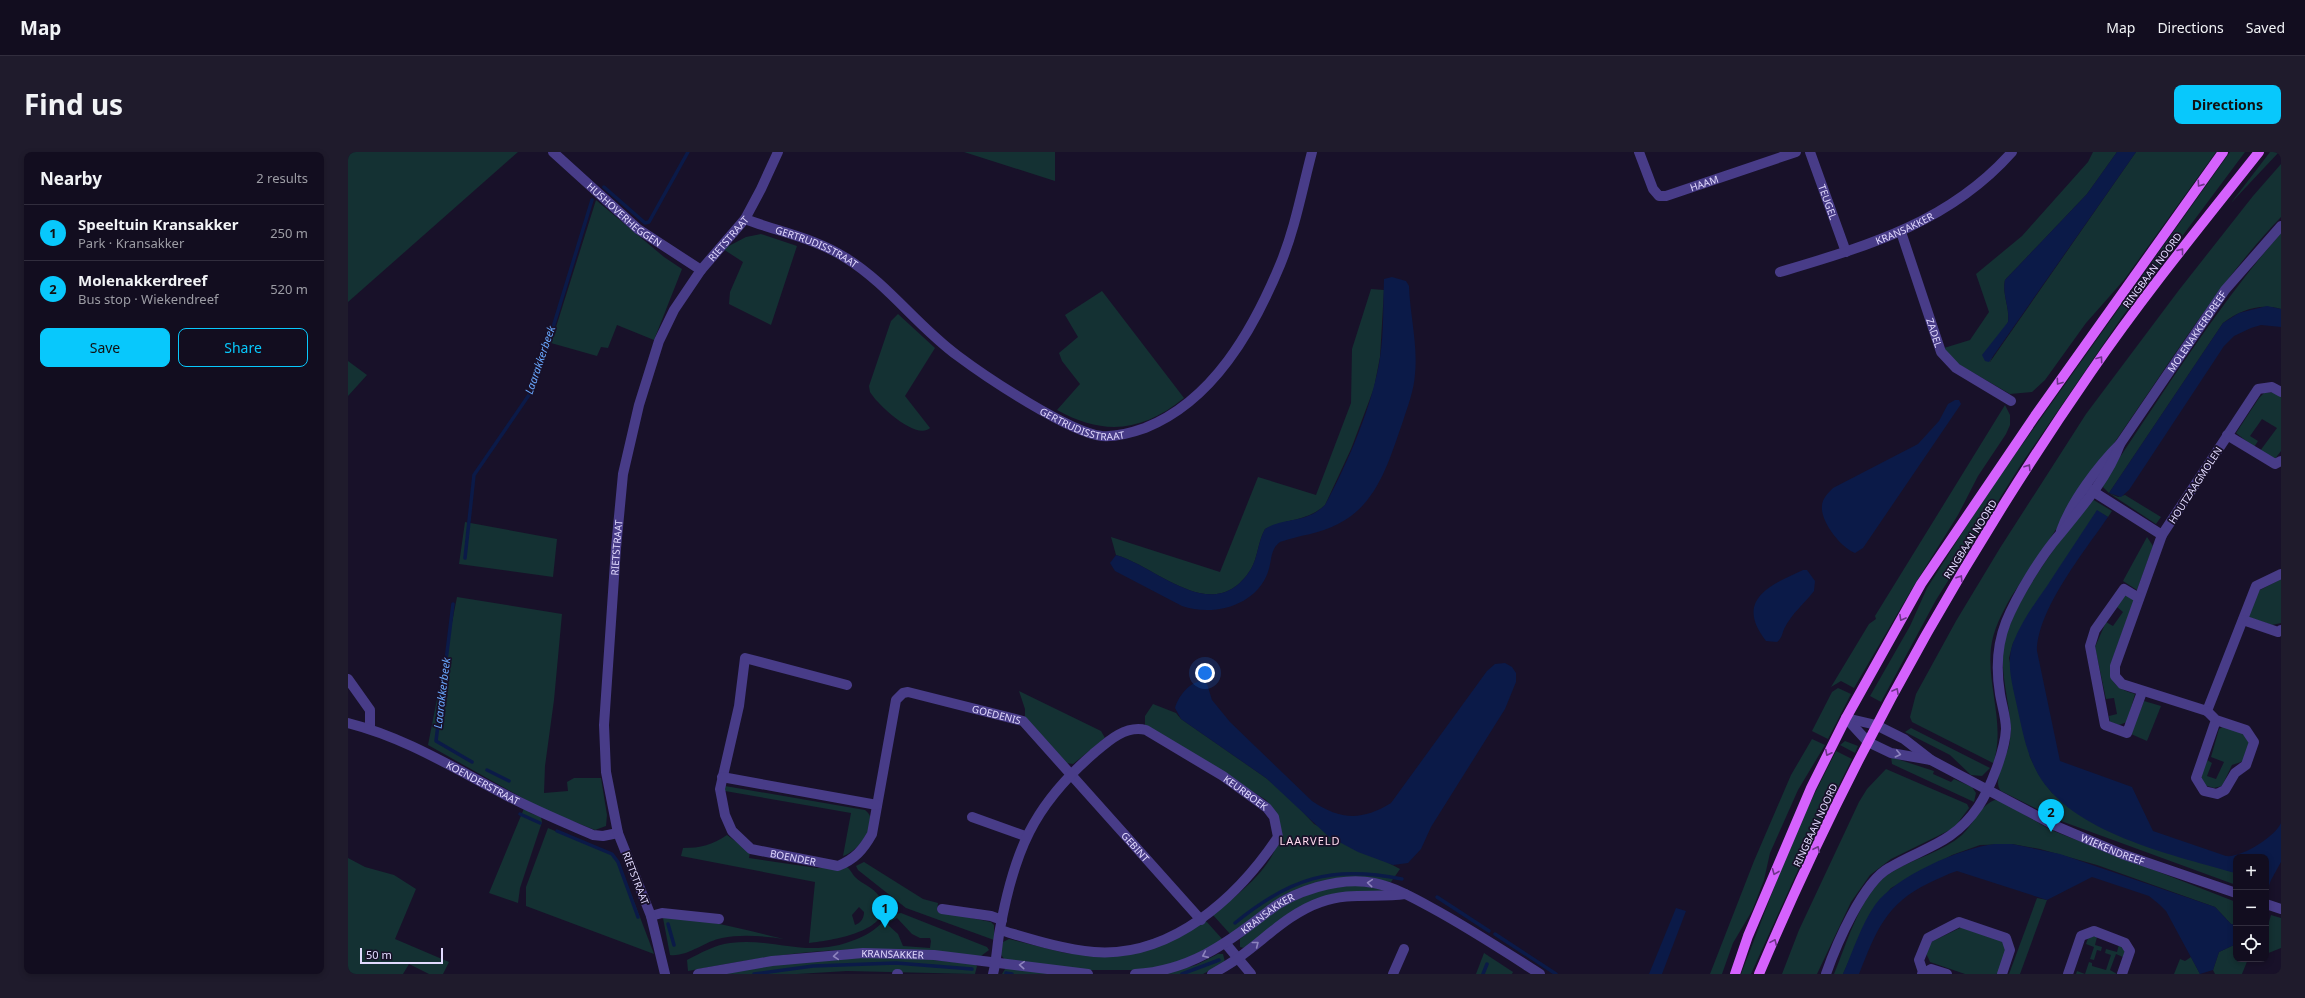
<!DOCTYPE html>
<meta charset="utf-8">
<style>
:root{--surface:#120d1f;--page:#1f1b2c;--text:#f1f3f6;--muted:#9c9ca4;--line:#312d3d;--accent:#08c8fc}
body{margin:0;font-family:"Noto Sans",sans-serif;background:var(--page);color:var(--text)}
.controls{position:absolute;right:12px;bottom:12px;display:grid;overflow:hidden;border-radius:8px;box-shadow:0 2px 6px #0003}
.controls button{width:36px;height:36px;display:grid;place-items:center;padding:0;border:0;border-bottom:1px solid var(--line);background:var(--surface);color:var(--text);font:20px sans-serif}
.scale{position:absolute;left:12px;bottom:10px;width:83px;box-sizing:border-box;padding-left:4px;border:2px solid #e2daff;border-top:0;font-size:11px;line-height:14px;white-space:nowrap;color:#e2daff;-webkit-text-stroke:3px #181129;paint-order:stroke}
.you{position:absolute;left:857px;top:521px;width:14px;height:14px;margin:-10px;border:3px solid #fff;border-radius:50%;background:#1a73e8;box-shadow:0 0 0 6px #1a73e833}
.badge{display:grid;place-items:center;width:26px;height:26px;border-radius:50%;background:var(--accent);color:#111;font-size:13px;font-weight:700}
.pin{position:absolute;translate:-50% -33px;filter:drop-shadow(0 1px 2px #0008)}
.pin::after{content:'';position:absolute;top:21px;width:14px;height:12px;background:inherit;clip-path:polygon(0 0,100% 0,50% 100%)}
.list{margin:0;padding:0;list-style:none}
h2{display:flex;justify-content:space-between;align-items:center;height:52px;margin:0;padding:0 16px;font-size:17px}
h2 small{font-size:13px;font-weight:400;color:var(--muted)}
.list li{display:grid;grid-template-columns:26px 1fr auto;gap:12px;align-items:center;box-sizing:border-box;height:56px;padding:0 16px;border-top:1px solid var(--line)}
.list b{display:block;font-size:15px;white-space:nowrap}
.list p{margin:0;font-size:13px;white-space:nowrap;color:var(--muted)}
.list em{font-size:13px;font-style:normal;color:var(--muted)}
.actions{display:flex;gap:8px;padding:12px 16px}
.actions a{flex:1;padding:9px 0;border:1px solid var(--accent);border-radius:8px;text-align:center;font-size:14px;color:var(--accent)}
.actions .main{background:var(--accent);color:#111}
.icon{flex:none;width:22px;height:22px;fill:none;stroke:currentColor;stroke-width:2;stroke-linecap:round;stroke-linejoin:round}
.map{position:relative;flex:none;width:1933px;height:822px;overflow:hidden;border-radius:8px}
header{display:flex;align-items:center;gap:24px;box-sizing:border-box;height:56px;padding:0 20px;background:var(--surface);border-bottom:1px solid var(--line)}
header strong{font-size:19px}
nav{display:flex;gap:22px;margin-inline-start:auto;font-size:14px}
.intro{display:flex;align-items:center;justify-content:space-between;box-sizing:border-box;height:96px;padding:0 24px}
h1{margin:0;font-size:28px}
.button{padding:10px 18px;border-radius:8px;background:var(--accent);color:#111;font-size:14px;font-weight:700}
main{display:flex;gap:24px;padding:0 24px}
aside{flex:1;background:var(--surface);border-radius:8px;box-shadow:0 2px 6px #0003}
.map>svg:first-child{display:block}
.green{fill:#143133;fill-rule:evenodd}
.water{fill:#0b1a48}
.lines{fill:none;stroke-linecap:round;stroke-linejoin:round}
.stream{stroke:#0b1a48;stroke-width:3.5}
.minor{stroke:#483c88;stroke-width:10}
.tertiary{stroke:#483c88;stroke-width:10}
.primary{stroke:#d562fd;stroke-width:10}
.oneway{stroke:#6d3588}
.oneway2{stroke:#8d83be}
.labels{text-anchor:middle;stroke-width:3.5;stroke-linejoin:round;paint-order:stroke}
.street-label{font-size:10px;fill:#e2daff;stroke:#181129}
.water-label{font-size:11px;font-style:italic;fill:#69a7fd;stroke:#181129}
.neighbourhood-label{font-size:11px;letter-spacing:1px;fill:#ffdcee;stroke:#181129}
</style>
<header>
<strong>Map</strong>
<nav><a>Map</a><a>Directions</a><a>Saved</a></nav>
</header>
<div class="intro"><h1>Find us</h1><a class="button">Directions</a></div>
<main>
<aside>
<h2>Nearby<small>2 results</small></h2>
<ul class="list">
<li><span class="badge">1</span><div><b>Speeltuin Kransakker</b><p>Park · Kransakker</p></div><em>250 m</em></li>
<li><span class="badge">2</span><div><b>Molenakkerdreef</b><p>Bus stop · Wiekendreef</p></div><em>520 m</em></li>
</ul>
<div class="actions"><a class="main">Save</a><a>Share</a></div>
</aside>
<div class="map">
<svg width="1933" height="822" viewBox="0 0 1933 822">
<rect width="100%" height="100%" fill="#181129"/>
<g class="green">
<polygon points="0,0 170,0 0,150"/>
<polygon points="616,0 707,0 707,29"/>
<path d="M1745,0H1769L1739,42L1657,128C1654,143 1662,156 1660,170L1642,210L1788,0H1868L1776,128L1738,171L1697,228L1684,240L1662,242L1605,209L1596,196L1622,188L1641,160L1628,122L1674,84L1740,10Z"/>
<polygon points="1882,0 1897,0 1774,165 1674,311 1588,448 1533,550 1522,544 1562,474 1579,436 1637,345"/>
<polygon points="1922,0 1931,0 1883,51"/>
<path d="M1933,12V65C1884,116 1845,175 1805,234C1757,304 1710,374 1663,445C1654,461 1645,478 1643,496C1639,535 1657,570 1646,609L1645,611L1564,570L1562,565L1568,542L1608,469L1652,396L1738,262L1831,138L1905,44Z"/>
<polygon points="248,48 316,105 334,117 306,188 269,173 260,196 253,195 249,204 203,191"/>
<path d="M1933,81V157C1912,151 1892,158 1875,171L1761,341L1770,345L1777,343L1813,365L1808,372L1761,341L1755,335L1756,329C1813,245 1866,158 1933,81Z"/>
<polygon points="413,82 449,94 423,173 381,152 382,140 395,110 375,97 398,85"/>
<path d="M1023,137L1036,138L1032,205L1026,236L1003,297L977,353C960,369 938,367 917,377C910,389 910,405 903,417C866,476 810,415 768,403L763,385L872,420L910,325L968,343L1003,251L1004,197Z"/>
<path d="M754,139L836,246C794,280 756,284 709,258L732,232L714,209L711,201L730,185L717,163Z"/>
<path d="M550,162L587,196L557,244L582,276C568,289 529,252 522,240L521,234L543,169Z"/>
<polygon points="0,209 19,223 0,244"/>
<polygon points="1926,240 1933,244 1933,299 1926,308 1912,299 1929,276 1914,267 1902,284 1910,289 1906,295 1888,281 1911,246 1916,241"/>
<polygon points="1657,253 1662,263 1662,273 1658,282 1630,324 1610,363 1565,435 1506,536 1493,529 1483,535 1521,472 1528,467 1527,464"/>
<path d="M1744,347L1764,359L1760,365L1749,359L1665,491L1661,506L1682,605L1691,623L1704,641L1787,689L1888,721V733L1713,669L1653,639C1643,628 1661,603 1662,588C1665,559 1653,531 1655,501C1658,456 1716,383 1744,347Z"/>
<polygon points="117,370 209,387 205,425 111,412"/>
<polygon points="1799,385 1805,394 1789,438 1775,429"/>
<polygon points="1933,427 1933,471 1924,473 1900,465 1910,439"/>
<path d="M1780,443L1786,448L1762,514C1762,533 1771,537 1787,542L1779,570L1771,573L1762,570L1761,564L1769,562L1766,546L1758,547L1747,495L1758,470L1765,474L1775,460L1769,455L1775,444Z"/>
<polygon points="109,445 214,462 206,548 197,614 196,641 220,639 219,630 226,626 253,626 259,663 258,674 247,678 196,658 80,593"/>
<polygon points="1490,536 1503,542 1480,587 1464,579 1484,540"/>
<polygon points="671,539 753,579 757,586 725,612 718,611 677,567 677,557"/>
<polygon points="1796,549 1813,554 1799,589 1783,582"/>
<path d="M805,552L828,561L833,567L918,626L941,645L966,672L1052,717L1043,730C966,717 940,739 883,783L865,763C897,736 958,693 918,648L797,573V564Z"/>
<polygon points="1876,574 1897,582 1901,591 1896,609 1884,613 1874,634 1866,636 1856,633 1852,625 1859,608 1864,611 1859,624 1868,627 1876,610 1863,605 1871,577"/>
<polygon points="1563,576 1642,616 1634,624 1623,623 1602,603 1557,580"/>
<polygon points="1464,587 1477,593 1450,638 1422,701 1416,728 1404,759 1385,791 1374,822 1362,822 1406,709 1443,623"/>
<polygon points="1497,589 1510,594 1507,601 1492,593"/>
<polygon points="1488,599 1504,607 1464,687 1403,822 1393,822 1447,681"/>
<polygon points="1543,605 1586,619 1585,622 1603,630 1606,627 1624,635 1628,641 1626,650 1544,612"/>
<polygon points="1538,617 1619,652 1621,656 1606,676 1543,707 1522,723 1503,750 1469,822 1434,822 1451,778 1511,650 1519,637"/>
<path d="M377,634L517,658C534,670 510,700 495,704L503,661L377,639Z"/>
<path d="M1647,648L1653,649L1703,678L1888,750V773L1883,772L1867,755L1749,713L1692,697L1664,692L1632,693L1604,703L1543,736L1522,762L1495,822H1486C1499,791 1514,737 1544,720C1567,706 1594,700 1614,683C1626,672 1632,653 1647,648Z"/>
<polygon points="177,654 182,661 193,665 194,670 172,736 170,751 141,741"/>
<polygon points="200,676 264,703 274,718 306,802 178,754 178,735"/>
<path d="M379,683L402,700L401,706L469,716L499,715C503,718 504,722 507,725C514,732 525,735 531,744C552,779 481,789 461,791L467,730L333,704L335,696C353,696 364,693 379,683ZM511,755L516,760C516,766 513,771 507,773L504,763Z"/>
<polygon points="0,706 17,715 46,723 68,737 47,787 101,810 95,822 81,822 61,812 55,822 0,822"/>
<polygon points="516,710 575,747 590,751 589,759 643,770 646,773 646,788 558,756 510,718 508,714"/>
<polygon points="1007,733 1041,738 982,744 896,796 892,795 892,787 931,755 973,737"/>
<polygon points="1689,746 1699,748 1672,822 1661,822"/>
<path d="M553,761L639,795L641,798L633,804C597,802 560,797 524,797C462,797 401,807 340,819L339,808C353,801 366,793 382,791C429,785 459,808 509,787C523,781 531,775 541,763ZM549,766L564,782L572,786H582L583,789L582,796L555,794L550,782L540,773L541,770Z"/>
<polygon points="1923,763 1933,766 1933,796 1918,802 1918,780"/>
<path d="M315,766C355,765 396,778 436,787C416,784 393,782 374,786C357,789 340,805 322,803Z"/>
<polygon points="858,769 876,789 834,808 802,818 731,818 656,807 652,801 655,790 661,787 717,801 755,804"/>
<polygon points="1614,775 1656,789 1659,795 1650,822 1617,822 1582,810 1578,801 1583,790"/>
<polygon points="1746,784 1749,785 1747,793 1754,795 1753,799 1749,798 1746,808 1742,807 1746,795 1738,792 1740,786"/>
<polygon points="1771,792 1777,799 1775,805 1768,802 1762,818 1769,822 1728,822 1729,819 1737,822 1741,810 1744,811 1744,814 1758,818 1763,803 1757,801 1758,797 1769,800"/>
<polygon points="1888,792 1888,807 1900,807 1894,822 1867,822 1865,818 1871,800"/>
<polygon points="1136,801 1165,820 1164,822 1128,822"/>
<polygon points="870,802 875,802 877,810 855,822 813,822 848,813"/>
<polygon points="522,805 564,806 626,812 629,814 627,822 499,819 449,822 364,822 400,815"/>
<polygon points="1843,805 1852,822 1826,822 1832,807 1837,809"/>
<polygon points="669,816 711,822 654,822 657,817"/>
</g>
<g class="water">
<path d="M1769,0H1788L1641,210L1637,209L1634,203L1660,170C1662,156 1654,143 1657,128L1739,42Z"/>
<path d="M1044,125L1058,129L1061,134C1062,163 1070,193 1067,222C1066,239 1059,256 1054,272C1041,309 1029,353 990,372C972,382 951,383 932,390C922,397 924,409 920,420C908,454 865,465 834,454L767,419L762,411L768,403C810,415 866,476 903,417C910,405 910,389 917,377C938,364 956,373 977,353C1000,311 1025,252 1032,206C1036,180 1035,153 1036,127Z"/>
<polygon points="1919,154 1933,157 1933,175 1913,173 1903,176 1886,184 1876,194 1781,338 1773,345 1761,341 1875,171 1891,161"/>
<path d="M1607,248H1611L1613,252L1515,396L1507,401C1493,396 1472,369 1474,354C1474,347 1480,341 1485,336L1570,292L1591,269L1600,252Z"/>
<path d="M1749,358L1760,365C1736,400 1689,458 1689,499L1712,609L1784,635L1805,679L1878,704C1893,706 1927,685 1933,671V710L1923,728L1918,742V705H1888V721L1883,720C1822,702 1724,681 1690,622C1679,602 1675,582 1670,559C1666,538 1657,513 1665,491C1673,471 1686,452 1699,434C1715,409 1732,384 1749,358Z"/>
<path d="M1455,418H1459L1467,429L1466,439C1456,452 1444,461 1436,477C1434,482 1434,486 1429,490L1418,489C1386,448 1422,433 1455,418Z"/>
<path d="M1157,511L1164,515L1168,521V530L1157,557L1083,675L1073,697L1060,711L1045,713L1010,700L980,684L918,626L833,567L827,556C830,545 841,530 854,529L859,532L864,548L882,570L964,649C992,668 1014,669 1043,651L1139,519L1147,512Z"/>
<path d="M1647,692H1664L1712,702L1867,755L1883,772L1888,773V792L1871,800L1865,818L1852,822L1818,759L1812,753L1801,744L1744,725L1699,748L1609,719C1599,722 1590,727 1581,731C1537,752 1528,780 1511,822H1495C1505,799 1513,773 1527,753C1548,724 1612,696 1647,692Z"/>
<polygon points="1328,756 1338,759 1314,822 1301,822"/>
</g>
<g class="lines">
<g class="stream">
<polyline points="256,35 297,71 301,70 340,0"/>
<polyline points="117,406 126,323 183,240 191,221 244,48"/>
<polyline points="105,452 88,589 124,610"/>
<polyline points="139,618 161,629"/>
<polyline points="172,662 192,671"/>
<polyline points="209,679 264,702 270,710 290,765"/>
<polyline points="1089,745 1141,779"/>
<path d="M887,771C942,726 983,713 1054,727"/>
<polyline points="320,772 326,793"/>
<polyline points="1147,782 1208,822"/>
<polyline points="658,821 664,822"/>
<polyline points="406,822 465,814 548,811 624,817"/>
<polyline points="834,822 871,808"/>
<polyline points="1135,822 1139,812"/>
</g>
<g class="minor">
<path id="s1" d="M205,0L290,77L353,118"/>
<path id="s2" d="M1291,0L1305,37L1311,44H1318L1448,0"/>
<path id="s3" d="M1462,0L1498,100"/>
<path id="s4" d="M397,67C431,80 467,86 498,106C540,132 570,175 610,204C638,225 722,281 754,284C769,285 783,281 797,276C865,249 905,178 932,113C947,77 954,38 964,0"/>
<path id="s5" d="M1553,80L1593,200L1608,216L1663,249"/>
<path id="s6" d="M1432,120C1519,94 1601,71 1664,0"/>
<polyline points="1933,240 1924,235 1910,237 1814,383 1767,514 1767,524 1774,532 1859,559 1908,434 1933,422"/>
<polyline points="1879,283 1927,312 1933,309"/>
<polyline points="1738,335 1814,383"/>
<polyline points="1791,446 1776,437 1747,478 1742,494 1757,573 1779,581 1794,540"/>
<polyline points="1895,468 1930,480 1933,478"/>
<polyline points="0,527 22,558 22,577"/>
<path id="s7" d="M499,533L397,506L391,554L372,637L377,663L384,679L403,697L490,714C507,707 515,698 524,682L548,548L555,541L560,540L675,569L853,768"/>
<polyline points="1859,559 1868,568 1898,578 1906,590 1898,613 1887,621 1877,638 1869,642 1856,639 1848,626 1868,568"/>
<path id="s8" d="M0,571C56,585 104,615 154,641C183,657 215,670 245,683L255,684L270,681"/>
<polyline points="374,625 529,653"/>
<polyline points="624,665 677,684"/>
<polyline points="594,757 643,764 654,768"/>
<polyline points="303,764 314,761 371,767"/>
<polyline points="878,792 903,822"/>
<polyline points="1575,820 1571,808 1580,786 1611,770 1658,786 1662,798 1654,822"/>
<path id="s9" d="M350,822L424,809L515,801L586,803L740,822"/>
<polyline points="549,822 550,822"/>
<path id="s10" d="M645,822C649,807 649,792 652,777C666,700 685,654 745,602C760,589 777,573 798,578L875,624L919,656L926,665L930,685C890,745 824,806 746,800C713,797 683,787 652,778"/>
<path id="s11" d="M787,822C840,819 877,793 918,761C944,739 992,724 1026,731C1046,735 1066,746 1084,756C1121,776 1156,799 1192,822"/>
<path d="M864,822C873,817 882,812 890,806C917,787 941,761 973,750C1000,740 1030,746 1057,742"/>
<polyline points="1045,822 1056,797"/>
<polyline points="1574,822 1583,817 1599,822"/>
<polyline points="1720,822 1733,784 1746,779 1777,791 1782,799 1774,822"/>
</g>
<g class="tertiary">
<path id="s12" d="M1713,379C1723,350 1750,314 1772,292L1877,138L1933,74"/>
<path id="s13" d="M1498,566L1528,573L1556,587L1583,608L1708,674L1774,702L1888,741"/>
<polyline points="1498,566 1520,590 1543,601 1583,608"/>
<polyline points="1918,752 1933,757"/>
<path id="s14" d="M317,822L303,764L270,681L258,620L256,573L268,396L275,322L291,253L311,189L326,158L353,118L397,67L413,37L430,0"/>
<path d="M1478,822C1488,793 1515,730 1541,716C1576,695 1605,692 1630,655C1642,637 1657,599 1658,577C1658,566 1654,554 1652,542C1648,518 1649,493 1658,470C1669,443 1693,404 1712,382C1734,355 1760,325 1772,292"/>
</g>
<g class="primary">
<polyline points="1387,822 1400,784 1463,636 1498,566 1573,432 1687,264 1875,0"/>
<path d="M1411,822C1500,611 1613,408 1743,220C1795,144 1854,72 1911,0"/>
</g>
</g>
<defs><path id="oneway-chevron" d="M-2-3.5L2.5 0L-2 3.5" fill="none" stroke-width="1.6" stroke-linecap="round" stroke-linejoin="round"/></defs>
<g class="oneway">
<use href="#oneway-chevron" transform="translate(1852 32) rotate(125)"/>
<use href="#oneway-chevron" transform="translate(1833 99) rotate(-52)"/>
<use href="#oneway-chevron" transform="translate(1752 207) rotate(-54)"/>
<use href="#oneway-chevron" transform="translate(1711 230) rotate(126)"/>
<use href="#oneway-chevron" transform="translate(1680 315) rotate(-58)"/>
<use href="#oneway-chevron" transform="translate(1612 426) rotate(-58)"/>
<use href="#oneway-chevron" transform="translate(1554 466) rotate(119)"/>
<use href="#oneway-chevron" transform="translate(1548 539) rotate(-61)"/>
<use href="#oneway-chevron" transform="translate(1480 601) rotate(117)"/>
<use href="#oneway-chevron" transform="translate(1469 697) rotate(-65)"/>
<use href="#oneway-chevron" transform="translate(1427 720) rotate(112)"/>
<use href="#oneway-chevron" transform="translate(1426 790) rotate(-66)"/>
</g>
<g class="oneway2">
<use href="#oneway-chevron" transform="translate(1550 602) rotate(13)"/>
<use href="#oneway-chevron" transform="translate(1022 731) rotate(-175)"/>
<use href="#oneway-chevron" transform="translate(908 792) rotate(-38)"/>
<use href="#oneway-chevron" transform="translate(857 803) rotate(156)"/>
<use href="#oneway-chevron" transform="translate(488 804) rotate(175)"/>
<use href="#oneway-chevron" transform="translate(674 813) rotate(-176)"/>
</g>
<g class="labels">
<g class="street-label">
<text dy="4" stroke="none"><textPath href="#s2" startOffset="96">HAAM</textPath></text>
<text dy="4" stroke="none"><textPath href="#s3" startOffset="53">TEUGEL</textPath></text>
<text dy="4" stroke="none"><textPath href="#s1" startOffset="95">HUSHOVERHEGGEN</textPath></text>
<text dy="4" stroke="none"><textPath href="#s6" startOffset="132">KRANSAKKER</textPath></text>
<text dy="4" stroke="none"><textPath href="#s14" startOffset="772">RIETSTRAAT</textPath></text>
<text dy="4" stroke="none"><textPath href="#s4" startOffset="77">GERTRUDISSTRAAT</textPath></text>
<text transform="translate(1804 118) rotate(-53)" y="4">RINGBAAN NOORD</text>
<text dy="4" stroke="none"><textPath href="#s12" startOffset="242">MOLENAKKERDREEF</textPath></text>
<text dy="4" stroke="none"><textPath href="#s5" startOffset="106">ZADEL</textPath></text>
<text dy="4" stroke="none"><textPath href="#s4" startOffset="401">GERTRUDISSTRAAT</textPath></text>
<text transform="translate(1847 333) rotate(-57)" y="4">HOUTZAAGMOLEN</text>
<text transform="translate(1622 387) rotate(-58)" y="4">RINGBAAN NOORD</text>
<text dy="4" stroke="none"><textPath href="#s14" startOffset="436">RIETSTRAAT</textPath></text>
<text dy="4" stroke="none"><textPath href="#s7" startOffset="688">GOEDENIS</textPath></text>
<text dy="4" stroke="none"><textPath href="#s8" startOffset="148">KOENDERSTRAAT</textPath></text>
<text dy="4" stroke="none"><textPath href="#s10" startOffset="427">KEURBOEK</textPath></text>
<text transform="translate(1467 673) rotate(-65)" y="4">RINGBAAN NOORD</text>
<text dy="4" stroke="none"><textPath href="#s7" startOffset="884">GEBINT</textPath></text>
<text dy="4" stroke="none"><textPath href="#s13" startOffset="299">WIEKENDREEF</textPath></text>
<text dy="4" stroke="none"><textPath href="#s7" startOffset="352">BOENDER</textPath></text>
<text transform="translate(288 726) rotate(69)" y="4">RIETSTRAAT</text>
<text dy="4" stroke="none"><textPath href="#s11" startOffset="148">KRANSAKKER</textPath></text>
<text dy="4" stroke="none"><textPath href="#s9" startOffset="196">KRANSAKKER</textPath></text>
</g>
<g class="water-label">
<text transform="translate(192 208) rotate(-71)" y="4">Laarakkerbeek</text>
<text transform="translate(94 541) rotate(-83)" y="4">Laarakkerbeek</text>
</g>
<g class="neighbourhood-label">
<text x="962" y="693">LAARVELD</text>
</g>
</g>
</svg>
<div class="controls">
<button>+</button>
<button>−</button>
<button><svg class="icon" aria-label="locate" viewBox="0 0 24 24"><circle cx="12" cy="12" r="6"/><path d="M12 2v4M12 18v4M2 12h4M18 12h4"/></svg></button>
</div>
<div class="scale">50 m</div>
<div class="you"></div>
<div class="pin badge" style="left:537px;top:776px">1</div>
<div class="pin badge" style="left:1703px;top:680px">2</div>
</div>
</main>
